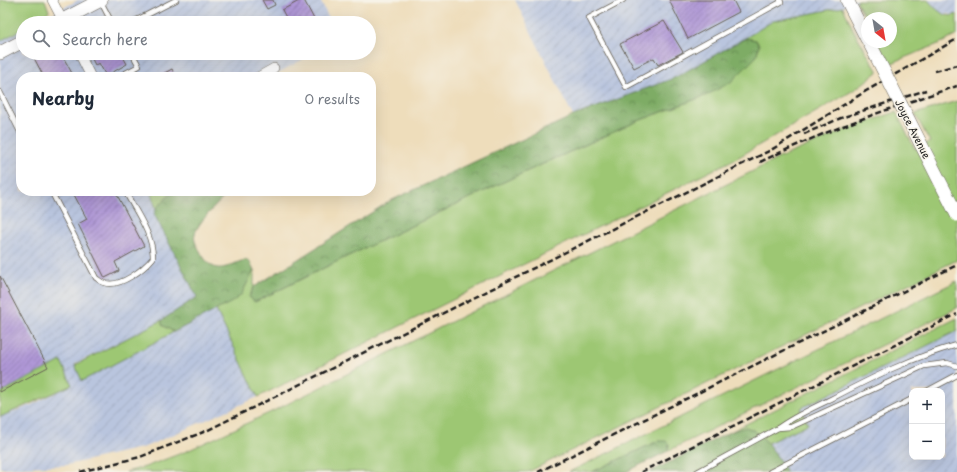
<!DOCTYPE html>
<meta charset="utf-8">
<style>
:root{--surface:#fff;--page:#f6f6f7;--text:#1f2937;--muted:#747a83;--line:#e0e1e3}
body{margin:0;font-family:"Playpen Sans",sans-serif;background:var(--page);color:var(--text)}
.controls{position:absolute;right:12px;bottom:12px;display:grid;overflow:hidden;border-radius:8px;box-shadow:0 4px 16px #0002}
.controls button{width:36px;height:36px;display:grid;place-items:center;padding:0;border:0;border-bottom:1px solid var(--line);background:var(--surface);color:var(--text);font:20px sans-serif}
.compass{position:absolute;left:861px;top:12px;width:36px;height:36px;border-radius:50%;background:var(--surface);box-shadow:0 4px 16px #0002;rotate:149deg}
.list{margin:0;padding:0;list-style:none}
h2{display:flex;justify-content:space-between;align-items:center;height:52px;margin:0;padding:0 16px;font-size:17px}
h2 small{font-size:13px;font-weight:400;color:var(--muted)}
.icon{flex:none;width:22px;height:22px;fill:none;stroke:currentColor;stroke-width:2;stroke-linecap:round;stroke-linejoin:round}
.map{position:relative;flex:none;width:957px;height:472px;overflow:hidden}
.search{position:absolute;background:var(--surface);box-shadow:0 4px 16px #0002;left:16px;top:16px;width:360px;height:44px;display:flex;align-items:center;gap:10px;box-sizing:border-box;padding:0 14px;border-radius:22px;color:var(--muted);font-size:15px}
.panel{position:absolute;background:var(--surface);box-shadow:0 4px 16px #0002;left:16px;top:72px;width:360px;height:124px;border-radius:16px}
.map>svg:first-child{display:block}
.industrial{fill:url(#industrial-furrows);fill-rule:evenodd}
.green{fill:#9dc773;stroke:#5c7248}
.forest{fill:url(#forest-crowns);stroke:#4d6440}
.building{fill:url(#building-hatch)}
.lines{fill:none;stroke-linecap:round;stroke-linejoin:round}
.lane-casing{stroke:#666054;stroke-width:6}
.street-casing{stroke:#666054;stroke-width:10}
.secondary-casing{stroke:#666054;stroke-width:14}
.lane{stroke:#fff;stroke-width:4.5}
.street{stroke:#fff;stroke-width:9}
.secondary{stroke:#fff;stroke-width:13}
.rail{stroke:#1c1c1c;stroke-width:2.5;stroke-dasharray:6 3;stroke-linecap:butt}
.secondary-bridge-casing{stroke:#666054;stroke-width:14;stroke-linecap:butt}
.secondary-bridge{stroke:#fff;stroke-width:13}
.labels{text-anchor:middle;stroke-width:3;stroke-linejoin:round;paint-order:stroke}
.street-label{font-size:10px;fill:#1c1c1c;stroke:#f7f3e8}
</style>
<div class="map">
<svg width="957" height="472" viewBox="0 0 957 472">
<defs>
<pattern id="industrial-furrows" width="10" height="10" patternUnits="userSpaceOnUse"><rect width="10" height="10" fill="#b9c5de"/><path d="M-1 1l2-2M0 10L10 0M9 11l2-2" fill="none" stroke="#9ea9be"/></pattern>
<pattern id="forest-crowns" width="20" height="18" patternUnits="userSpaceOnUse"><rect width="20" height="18" fill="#7eac65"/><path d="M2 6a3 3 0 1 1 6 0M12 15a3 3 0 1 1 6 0" fill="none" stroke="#668b52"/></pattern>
<pattern id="building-hatch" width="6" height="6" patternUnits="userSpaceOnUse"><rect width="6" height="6" fill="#af97d6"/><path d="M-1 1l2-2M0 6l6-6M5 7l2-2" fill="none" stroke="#8e7aad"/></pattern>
</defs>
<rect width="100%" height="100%" fill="#f7f3e8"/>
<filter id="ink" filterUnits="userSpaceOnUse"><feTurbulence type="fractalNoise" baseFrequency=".025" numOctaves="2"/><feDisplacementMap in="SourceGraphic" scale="8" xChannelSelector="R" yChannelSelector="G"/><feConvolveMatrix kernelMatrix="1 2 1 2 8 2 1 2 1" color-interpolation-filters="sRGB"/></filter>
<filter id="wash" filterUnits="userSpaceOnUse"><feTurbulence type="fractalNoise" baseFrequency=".012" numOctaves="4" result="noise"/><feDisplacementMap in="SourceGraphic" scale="16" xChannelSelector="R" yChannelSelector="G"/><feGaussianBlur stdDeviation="0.9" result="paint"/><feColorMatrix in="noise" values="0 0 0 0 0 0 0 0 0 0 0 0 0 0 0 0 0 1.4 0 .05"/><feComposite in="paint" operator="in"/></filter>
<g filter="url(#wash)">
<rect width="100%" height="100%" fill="#edb"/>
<g class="industrial">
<polygon points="78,0 320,0 331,23 34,23"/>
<polygon points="515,0 859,0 843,7 773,22 674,78 573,116"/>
<polygon points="928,0 957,0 957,14 954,15 940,13"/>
<polygon points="23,29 23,53 314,53 271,77 21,77 21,191 150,191 156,208 154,214 197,297 162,320 75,364 82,381 216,310 258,397 145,447 67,465 5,468 0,468 0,417 31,405 72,385 61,361 0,393 0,41"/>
<path d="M957,331V472H787L768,443L808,424L801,408ZM912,391H942V457H912Z"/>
</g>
<g class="green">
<polygon points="0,0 45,0 49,11 34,23 23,23 23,29 0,41"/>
<path d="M859,0H928C935,8 945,20 957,14V35C935,47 911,54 888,65L877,42H891V18H867V21L856,1Z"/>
<polygon points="843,7 853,29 878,72 854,90 737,158 258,397 216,310 241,295 254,270 254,287 249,297 255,302 340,260 512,178 638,121 707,95 756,57 759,45 756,40 745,38 773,21"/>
<polygon points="957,101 957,260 528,472 126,472 145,467 187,451 269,413 779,158 845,130 896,112 915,149 930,142 915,114"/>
<polygon points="150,191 174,191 156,208"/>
<polygon points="957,281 957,308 668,451 669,444 658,441 592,472 569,472"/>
<path d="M957,318V331L801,408L808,424L768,443C751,428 752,425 730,432Z"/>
<polygon points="162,320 162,325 174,332 82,381 75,365"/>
<polygon points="61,361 72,385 0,417 0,393"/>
</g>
<g class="forest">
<polygon points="745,38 756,40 759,46 756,57 731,82 707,95 638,121 512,178 340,260 255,302 249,297 254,287 390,201 573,116 674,78"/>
<path d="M174,191H230C221,201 198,221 195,234C193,240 197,246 200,251C203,257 208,264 214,267C226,272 237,259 249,260L254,270L241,295L232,302L174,332L162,325V320L197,297L154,214L156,208Z"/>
<path d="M746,427C766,434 776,456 787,472H650L730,432Z"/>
<polygon points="658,441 666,441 669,444 668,451 626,472 592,472"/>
</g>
<g id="blocks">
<g class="building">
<polygon points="262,0 273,0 275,5 267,9"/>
<polygon points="301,0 304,0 316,23 289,23 282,10"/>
<polygon points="669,0 733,0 739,12 688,39"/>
<polygon points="664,21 683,52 658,65 654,58 634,68 620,44"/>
<polygon points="44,53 61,53 74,77 44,77 34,58"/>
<polygon points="89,53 121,53 127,64 106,76 99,63 95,65"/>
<polygon points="172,69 176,77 157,77"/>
<polygon points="72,191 115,191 144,246 115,262 119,271 105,278 78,224 87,219"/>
<polygon points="0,276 48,367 0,392"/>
</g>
</g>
</g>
<g filter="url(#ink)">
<use href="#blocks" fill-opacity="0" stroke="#666054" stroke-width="1"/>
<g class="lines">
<g class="lane-casing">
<g id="lane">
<polyline points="623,0 589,18 626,87 781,2 780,0"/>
<polyline points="101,2 112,23"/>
<polyline points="131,23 176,0"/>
<polyline points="118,77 139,66 132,53"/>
<polyline points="0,92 21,134"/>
<path d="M51,191L96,278C99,280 102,283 105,283C120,288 144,269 153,258C153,234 136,212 125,191"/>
<polyline points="927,391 957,375"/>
<polyline points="778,428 791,427 924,366 947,363 957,366"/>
<path d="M697,472L778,428C794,416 813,408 831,399C871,378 913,357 957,345"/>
<polyline points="770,472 912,399"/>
</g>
</g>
<g class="street-casing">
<g id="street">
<polyline points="52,0 64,23"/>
<polyline points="79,53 91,77"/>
<polyline points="258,77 274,68"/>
</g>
</g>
<g class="secondary-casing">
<g id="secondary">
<polyline points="847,0 867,39"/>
<polyline points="57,23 101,0"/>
<polyline points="0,53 23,41"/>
</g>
</g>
<use href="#lane" class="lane"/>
<use href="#street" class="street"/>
<use href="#secondary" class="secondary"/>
<g class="rail">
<polyline points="935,71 957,65"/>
<polyline points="804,134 841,118 926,90"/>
<path d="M760,162C824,131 890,108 957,86"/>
<polyline points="80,472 140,457 206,431 771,150 866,91 957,39"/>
<polyline points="538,472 957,265"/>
<polyline points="641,472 957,314"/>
</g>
<g class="secondary-bridge-casing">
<polyline id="secondary-bridge" points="869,42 957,215"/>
</g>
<use href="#secondary-bridge" class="secondary-bridge"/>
</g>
</g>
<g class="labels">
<g class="street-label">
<text transform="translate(913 129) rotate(63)" y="4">Joyce Avenue</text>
</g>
</g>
</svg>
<div class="controls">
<button>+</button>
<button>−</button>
</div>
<svg class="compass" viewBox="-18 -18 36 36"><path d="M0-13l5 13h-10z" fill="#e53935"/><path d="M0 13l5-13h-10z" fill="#747a83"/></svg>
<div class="search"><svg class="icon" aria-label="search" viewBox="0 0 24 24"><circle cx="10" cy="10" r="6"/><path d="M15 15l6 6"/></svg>Search here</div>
<section class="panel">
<h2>Nearby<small>0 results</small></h2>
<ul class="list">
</ul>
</section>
</div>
